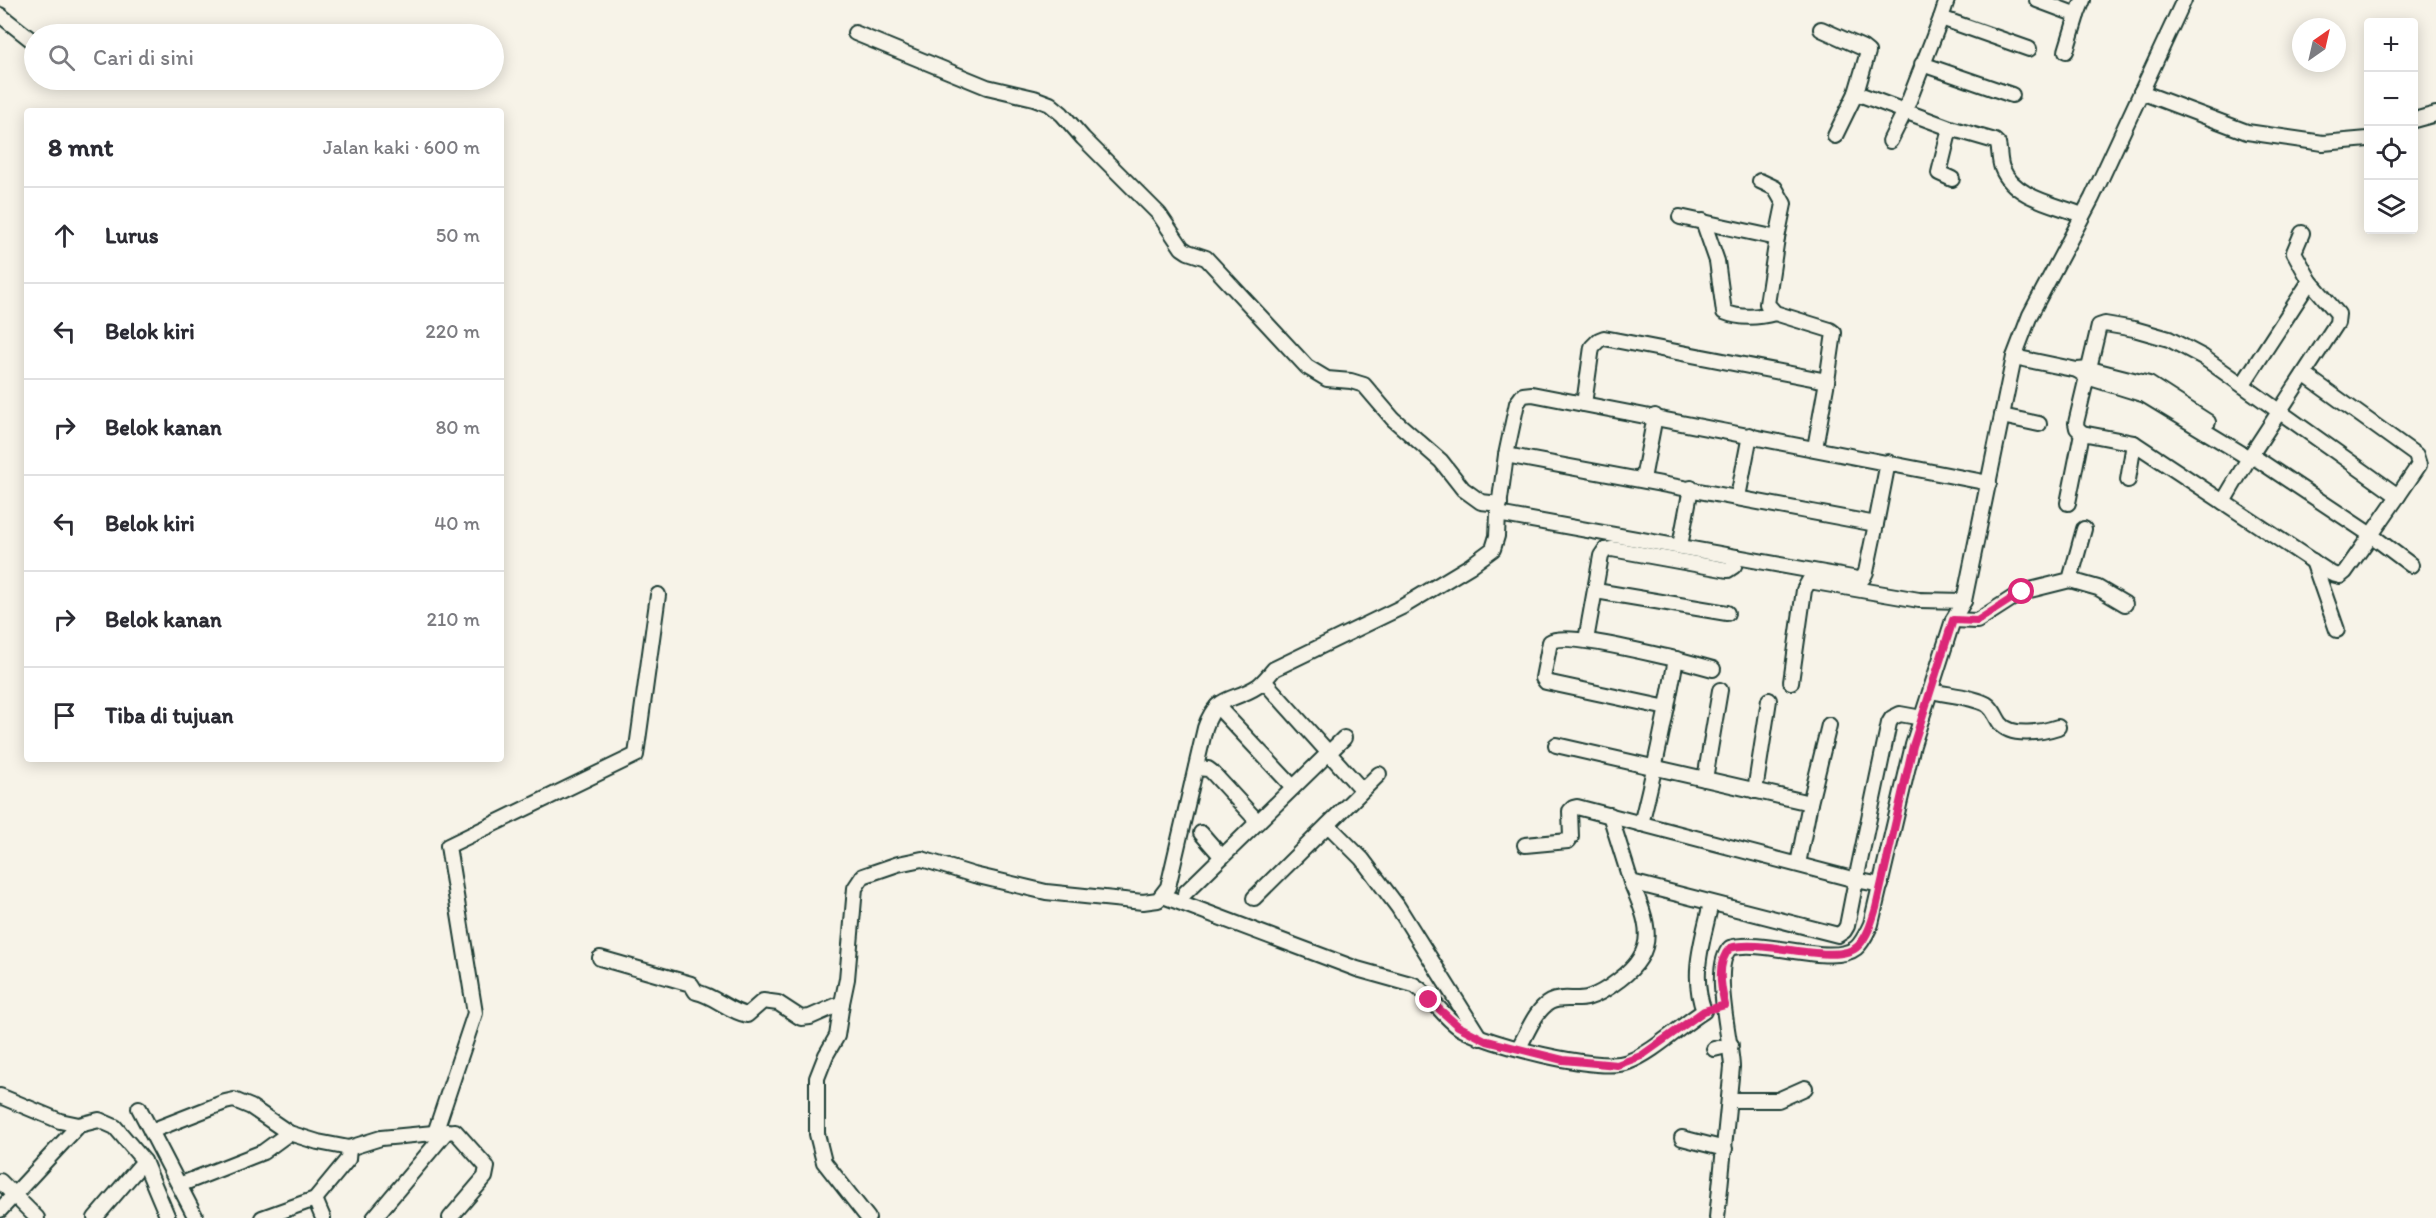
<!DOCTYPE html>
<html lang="id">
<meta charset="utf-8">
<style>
:root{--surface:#fff;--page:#f2f2f3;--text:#2b2b33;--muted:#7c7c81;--line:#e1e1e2}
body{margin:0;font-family:Itim,sans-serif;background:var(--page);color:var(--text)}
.controls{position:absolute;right:18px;top:18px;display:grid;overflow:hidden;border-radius:6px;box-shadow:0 3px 15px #0003}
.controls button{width:54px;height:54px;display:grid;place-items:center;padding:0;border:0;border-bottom:2px solid var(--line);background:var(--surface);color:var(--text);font:30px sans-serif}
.compass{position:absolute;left:2292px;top:18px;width:54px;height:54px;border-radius:50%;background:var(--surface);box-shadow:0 3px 15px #0003;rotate:34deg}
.stop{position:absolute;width:18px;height:18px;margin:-14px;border:4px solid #db2777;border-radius:50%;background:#fff}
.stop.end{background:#db2777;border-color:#fff;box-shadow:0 2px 6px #0008}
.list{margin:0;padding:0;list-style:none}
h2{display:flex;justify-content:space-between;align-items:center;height:78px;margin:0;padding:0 24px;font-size:26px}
h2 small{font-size:20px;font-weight:400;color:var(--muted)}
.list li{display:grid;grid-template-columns:39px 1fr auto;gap:18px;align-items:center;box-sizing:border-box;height:96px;padding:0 24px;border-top:2px solid var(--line)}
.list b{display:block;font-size:22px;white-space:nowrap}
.list em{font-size:20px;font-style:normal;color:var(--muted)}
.icon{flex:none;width:33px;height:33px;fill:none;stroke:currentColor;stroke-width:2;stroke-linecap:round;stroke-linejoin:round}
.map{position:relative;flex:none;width:2436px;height:1218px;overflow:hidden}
.search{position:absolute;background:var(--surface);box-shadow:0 3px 15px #0003;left:24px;top:24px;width:480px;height:66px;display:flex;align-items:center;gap:15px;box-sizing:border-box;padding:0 21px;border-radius:33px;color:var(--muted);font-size:22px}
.panel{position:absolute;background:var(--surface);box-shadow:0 3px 15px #0003;left:24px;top:108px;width:480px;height:654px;border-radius:6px}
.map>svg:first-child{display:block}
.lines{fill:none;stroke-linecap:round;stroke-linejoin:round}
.minor-casing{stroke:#1f3d34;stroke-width:18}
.minor{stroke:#f7f3e8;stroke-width:14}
.route{stroke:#db2777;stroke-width:8}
</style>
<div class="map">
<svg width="2436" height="1218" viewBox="0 0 2436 1218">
<rect width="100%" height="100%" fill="#f7f3e8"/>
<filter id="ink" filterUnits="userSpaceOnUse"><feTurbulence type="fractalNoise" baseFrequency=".0167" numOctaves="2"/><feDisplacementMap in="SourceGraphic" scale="12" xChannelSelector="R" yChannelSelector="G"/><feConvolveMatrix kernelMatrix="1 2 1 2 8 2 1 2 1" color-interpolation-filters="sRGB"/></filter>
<g filter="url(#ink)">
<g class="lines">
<g class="minor-casing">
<g id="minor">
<polyline points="1947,0 1941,18 2029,49"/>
<polyline points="2037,0 2077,15 2083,0"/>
<polyline points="0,15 34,42"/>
<path d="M1821,29L1863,48L1868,52L1856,93L1950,128L1995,141L1998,144C2000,152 1999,160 2002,168C2014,198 2055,204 2082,215"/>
<polyline points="855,33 987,87 1034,98 1050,104 1062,114 1083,138 1159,214 1182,248 1188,252 1206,258 1307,367 1327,379 1351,381 1364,385 1393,419 1441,461 1463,489 1481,502 1500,504"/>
<polyline points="2066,51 2077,15"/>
<polyline points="1922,64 2012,95"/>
<polyline points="2141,92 2247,132 2323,143 2368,139"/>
<polyline points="2414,120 2436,114"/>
<polyline points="1950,128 1939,173 1952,179"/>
<polyline points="1835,136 1856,93"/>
<polyline points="1890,141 1905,111 1941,18"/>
<polyline points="1760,181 1775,188 1784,204 1777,238"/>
<path d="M1703,221L1717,261L1724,312C1741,319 1757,318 1775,313"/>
<polyline points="2014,357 2077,370 2090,369 2149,384 2208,422"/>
<polyline points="2305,375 2416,455 2419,465 2398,496"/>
<polyline points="2243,384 2310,281 2294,252 2302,233"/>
<polyline points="1584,404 1592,347 1599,340 1604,338 1827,381 1834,333 1830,330 1775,313 1767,304 1777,238 1680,217"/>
<polyline points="2002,416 2039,424"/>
<polyline points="2082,433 2077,428 2076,423 2099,326 2105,324 2134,329 2169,339 2203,357 2398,496 2371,535 2411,565"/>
<polyline points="1815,448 1827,381"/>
<polyline points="1506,455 1498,514 1858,579 1863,578 1866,572 1876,524"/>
<polyline points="1888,462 1876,524 1506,455 1517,403 1523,395 1532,394 1989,483"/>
<polyline points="1643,479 1655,416"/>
<polyline points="2128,480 2134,443"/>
<polyline points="1738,497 1750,435"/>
<polyline points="2223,502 2249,458 2337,323 2338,314 2310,281"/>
<polyline points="2068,503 2082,433 2134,443 2332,574 2340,576 2345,572 2371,535 2257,459 2249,458 2145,395 2087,377 2077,370"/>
<polyline points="1680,546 1691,488"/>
<polyline points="2313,561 2337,630"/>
<polyline points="2070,580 2098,588 2125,604"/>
<polyline points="1596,591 1727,613"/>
<polyline points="1953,620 1977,621 2022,592 2070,580 2084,529"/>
<polyline points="1586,640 1601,556 1605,550 1612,549 1728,570 1734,566 1737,557"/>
<polyline points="1676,659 1713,669"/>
<polyline points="1264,681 1362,790"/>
<polyline points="1791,682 1804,590 1809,581 1919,600 1964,601"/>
<path d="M1931,691C1948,695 1970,696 1986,704C1994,709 1995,716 2000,723C2011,738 2043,732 2058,727"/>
<polyline points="1217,706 1293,787"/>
<polyline points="1556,745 1810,803"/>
<polyline points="1196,768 1208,769 1212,772 1258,822"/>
<polyline points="1705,779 1720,690"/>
<polyline points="1755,791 1769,700"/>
<polyline points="1610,815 1631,882 1838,935 1844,931 1847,926 1856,880 1881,885"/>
<path d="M1641,824C1655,769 1666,714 1676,659C1654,655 1565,631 1550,642L1543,678L1546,682L1667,708"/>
<polyline points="1328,825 1362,859 1398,907 1480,1038"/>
<polyline points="1201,833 1222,857"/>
<polyline points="1525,845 1568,841 1571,837 1570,811 1573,808 1577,807 1856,880 1889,723 1892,718 1900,714 1922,718"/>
<polyline points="1798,864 1810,803 1829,725"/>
<polyline points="1185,893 1344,738"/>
<path d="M1163,896L1357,969L1414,985C1430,994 1442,1016 1460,1028C1487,1044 1600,1073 1628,1062C1654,1052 1680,1026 1704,1011C1690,974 1703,939 1711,903"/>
<polyline points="1254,898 1379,774"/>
<path d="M600,958L691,984L696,992C715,996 728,1011 747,1015L763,1001L778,1003L801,1018L810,1017L842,1003L847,979L855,888L863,876L898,864L922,859L974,875L1046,892L1143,902L1158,900L1168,887L1205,728C1217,693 1232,703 1258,686C1264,682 1269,675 1274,669L1402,607L1470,566L1493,549L1497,536L1498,514"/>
<polyline points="842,1003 837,1036 826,1055 817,1078 817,1134 824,1162 868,1218"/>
<path d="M1519,1047C1527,1034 1535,1010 1550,1002C1561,996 1575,1001 1587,998C1598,995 1610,987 1619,980C1660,950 1648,922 1631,882"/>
<polyline points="1714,1049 1731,1045"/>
<polyline points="0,1096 60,1121 79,1125"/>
<polyline points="1729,1100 1778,1100 1805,1088"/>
<polyline points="139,1108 151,1131"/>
<polyline points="435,1133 475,1013 448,846 636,755 658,595"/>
<polyline points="1682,1138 1725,1149"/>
<polyline points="0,1181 37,1218"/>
<polyline points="179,1185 263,1152 289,1133"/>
<polyline points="315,1199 323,1218"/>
<polyline points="0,1210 79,1125 99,1120 115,1127 144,1161 168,1218"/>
<polyline points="95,1218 144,1161"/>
<polyline points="196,1218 151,1131 225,1102 234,1100 251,1107 289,1133 318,1142 349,1148 381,1138 455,1131 487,1167 485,1177 450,1218"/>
<polyline points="262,1218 315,1199 348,1159 349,1148"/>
<polyline points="374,1218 447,1131"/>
<path d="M1717,1218L1732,1067C1731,1039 1711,967 1730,948C1764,938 1832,967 1856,948C1863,942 1867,932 1871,924L1913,745L1953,620L1964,601L2014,357L2030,315L2092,198L2184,0"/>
</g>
</g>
<use href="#minor" class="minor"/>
</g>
</g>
<g class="lines" filter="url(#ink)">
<path class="route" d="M1429,1000L1458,1026L1487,1041L1563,1060L1617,1065L1641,1056L1704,1011L1725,1005C1721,988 1716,962 1730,948C1764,938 1838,967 1858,946C1868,936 1872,921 1876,908L1913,746L1953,620L1977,621L2022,592"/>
</g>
</svg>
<div class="controls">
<button>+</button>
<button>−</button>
<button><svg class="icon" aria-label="locate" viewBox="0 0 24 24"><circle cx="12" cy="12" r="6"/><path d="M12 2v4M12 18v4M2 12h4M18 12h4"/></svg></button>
<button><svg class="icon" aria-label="layers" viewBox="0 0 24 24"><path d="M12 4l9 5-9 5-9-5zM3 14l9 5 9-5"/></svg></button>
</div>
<svg class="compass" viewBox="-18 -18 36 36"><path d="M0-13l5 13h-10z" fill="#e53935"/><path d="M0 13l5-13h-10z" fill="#7c7c81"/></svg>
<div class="stop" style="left:2022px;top:592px"></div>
<div class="stop end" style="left:1429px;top:1000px"></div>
<div class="search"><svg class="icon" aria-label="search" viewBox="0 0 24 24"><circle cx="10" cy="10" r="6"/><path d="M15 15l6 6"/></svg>Cari di sini</div>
<section class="panel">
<h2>8 mnt<small>Jalan kaki · 600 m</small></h2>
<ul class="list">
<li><svg class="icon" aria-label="ahead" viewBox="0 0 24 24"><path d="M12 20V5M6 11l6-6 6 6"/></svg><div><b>Lurus</b></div><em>50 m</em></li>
<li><svg class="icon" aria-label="left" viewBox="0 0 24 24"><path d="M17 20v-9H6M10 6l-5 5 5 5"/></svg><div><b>Belok kiri</b></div><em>220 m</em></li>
<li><svg class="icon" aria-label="right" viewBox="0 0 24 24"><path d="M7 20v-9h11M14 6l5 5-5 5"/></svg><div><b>Belok kanan</b></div><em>80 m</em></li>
<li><svg class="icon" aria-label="left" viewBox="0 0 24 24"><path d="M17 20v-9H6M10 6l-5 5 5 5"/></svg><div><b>Belok kiri</b></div><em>40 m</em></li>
<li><svg class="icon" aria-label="right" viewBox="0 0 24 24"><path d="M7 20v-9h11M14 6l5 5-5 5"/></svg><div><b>Belok kanan</b></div><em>210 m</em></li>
<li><svg class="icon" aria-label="arrive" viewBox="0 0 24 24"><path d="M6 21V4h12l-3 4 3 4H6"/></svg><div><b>Tiba di tujuan</b></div></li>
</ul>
</section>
</div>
